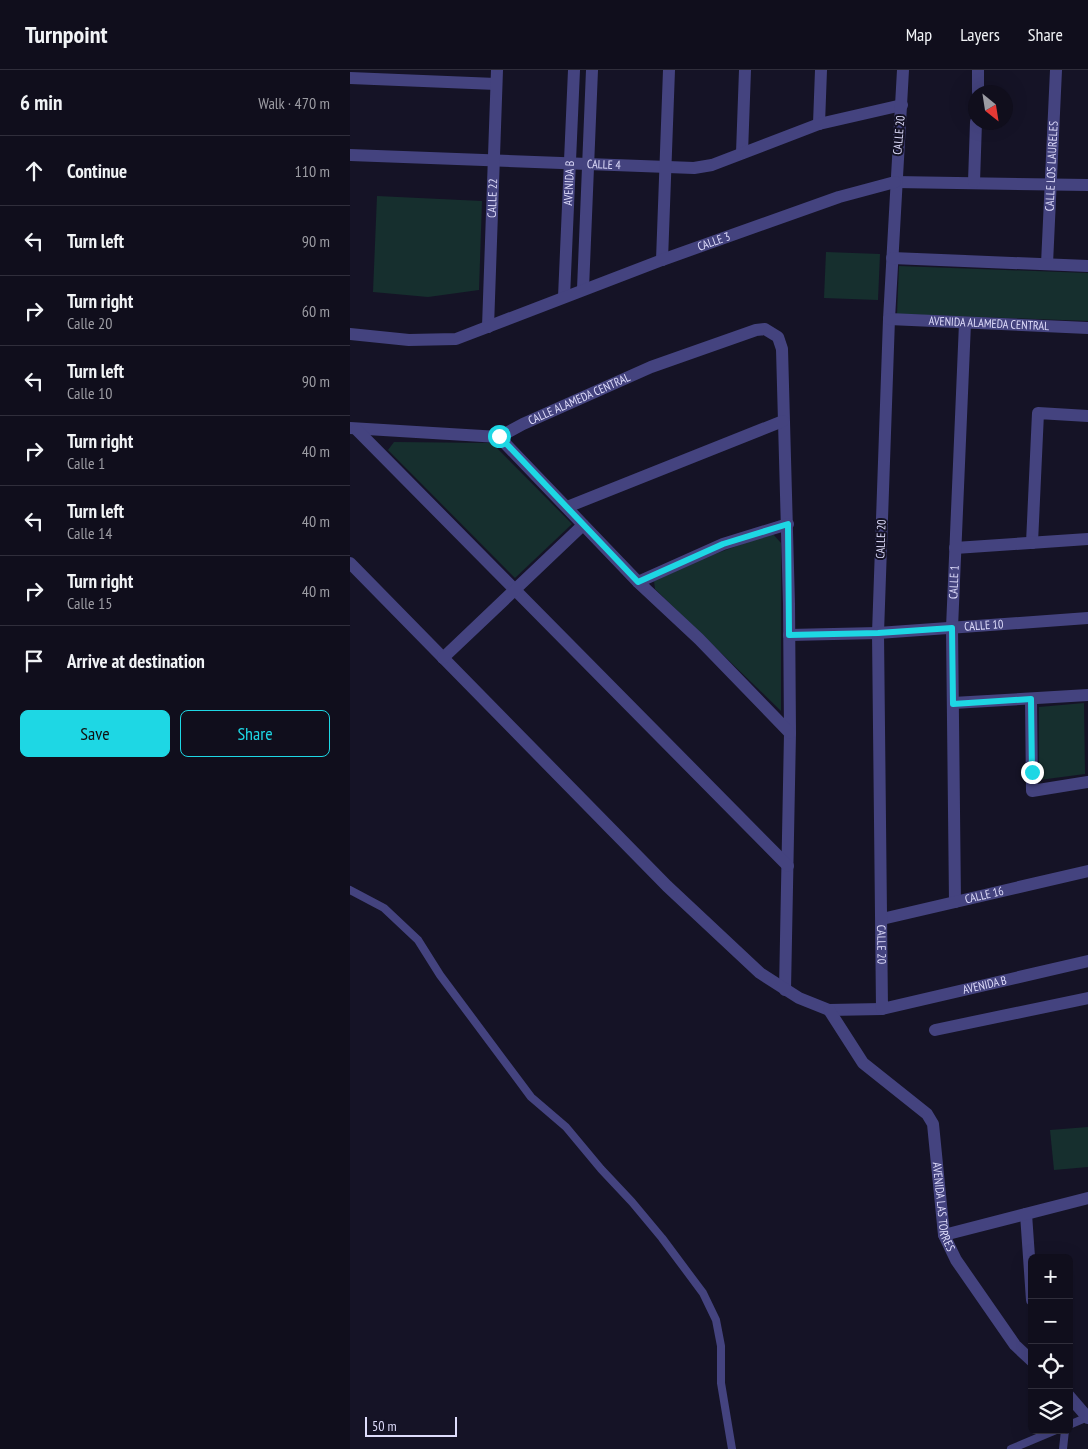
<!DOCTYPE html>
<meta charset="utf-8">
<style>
:root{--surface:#100e1c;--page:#1e1c29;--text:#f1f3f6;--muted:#9c9ca3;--line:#302e3b;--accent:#1ed7e4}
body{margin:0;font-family:"PT Sans Narrow",sans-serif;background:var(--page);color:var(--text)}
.controls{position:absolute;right:15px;bottom:15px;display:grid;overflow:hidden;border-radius:8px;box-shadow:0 5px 20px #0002}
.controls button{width:45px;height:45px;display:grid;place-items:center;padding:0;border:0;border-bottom:1px solid var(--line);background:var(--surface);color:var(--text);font:25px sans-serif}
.compass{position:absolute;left:618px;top:15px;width:45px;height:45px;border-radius:50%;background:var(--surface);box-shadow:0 5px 20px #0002;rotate:150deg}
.scale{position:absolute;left:15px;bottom:12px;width:92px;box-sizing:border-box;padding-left:5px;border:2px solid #dedcfb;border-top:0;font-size:14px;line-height:18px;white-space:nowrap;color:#dedcfb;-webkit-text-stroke:4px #151326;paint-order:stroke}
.stop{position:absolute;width:15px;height:15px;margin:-11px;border:4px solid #1ed7e4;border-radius:50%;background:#fff}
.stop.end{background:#1ed7e4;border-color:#fff;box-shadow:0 1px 5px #0008}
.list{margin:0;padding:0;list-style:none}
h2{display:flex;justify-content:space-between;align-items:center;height:65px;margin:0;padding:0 20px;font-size:21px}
h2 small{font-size:16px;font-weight:400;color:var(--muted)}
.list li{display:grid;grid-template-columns:32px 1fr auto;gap:15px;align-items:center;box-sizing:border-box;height:70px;padding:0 20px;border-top:1px solid var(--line)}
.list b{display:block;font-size:19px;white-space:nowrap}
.list p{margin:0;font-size:16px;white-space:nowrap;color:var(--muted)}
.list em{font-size:16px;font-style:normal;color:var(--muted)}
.actions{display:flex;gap:10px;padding:15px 20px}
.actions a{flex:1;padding:11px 0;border:1px solid var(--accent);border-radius:8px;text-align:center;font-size:18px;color:var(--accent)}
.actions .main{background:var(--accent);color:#111}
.icon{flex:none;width:28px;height:28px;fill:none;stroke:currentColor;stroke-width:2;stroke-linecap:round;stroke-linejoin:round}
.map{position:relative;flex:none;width:738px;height:1379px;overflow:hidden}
header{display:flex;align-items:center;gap:30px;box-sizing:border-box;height:70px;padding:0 25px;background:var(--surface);border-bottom:1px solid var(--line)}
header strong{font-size:24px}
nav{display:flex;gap:28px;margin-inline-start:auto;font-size:18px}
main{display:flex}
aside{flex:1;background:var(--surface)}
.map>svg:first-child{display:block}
.green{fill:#162f2e}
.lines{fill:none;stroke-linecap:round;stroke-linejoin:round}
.service{stroke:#44437f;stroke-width:8}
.minor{stroke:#44437f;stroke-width:12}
.tertiary{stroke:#44437f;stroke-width:12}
.route{stroke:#1ed7e4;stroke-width:6}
.labels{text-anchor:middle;stroke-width:4;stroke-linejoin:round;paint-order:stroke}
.street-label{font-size:12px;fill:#dedcfb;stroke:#151326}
</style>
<header>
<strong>Turnpoint</strong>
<nav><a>Map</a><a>Layers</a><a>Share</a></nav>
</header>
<main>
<aside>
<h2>6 min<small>Walk · 470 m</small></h2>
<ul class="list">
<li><svg class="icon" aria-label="ahead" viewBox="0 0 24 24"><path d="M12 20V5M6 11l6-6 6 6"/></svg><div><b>Continue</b></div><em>110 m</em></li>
<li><svg class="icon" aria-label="left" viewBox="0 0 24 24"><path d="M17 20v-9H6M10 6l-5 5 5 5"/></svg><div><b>Turn left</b></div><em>90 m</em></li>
<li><svg class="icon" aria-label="right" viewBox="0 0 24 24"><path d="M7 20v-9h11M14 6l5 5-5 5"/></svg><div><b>Turn right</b><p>Calle 20</p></div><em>60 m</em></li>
<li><svg class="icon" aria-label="left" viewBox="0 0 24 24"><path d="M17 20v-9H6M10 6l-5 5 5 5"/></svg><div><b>Turn left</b><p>Calle 10</p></div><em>90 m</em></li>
<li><svg class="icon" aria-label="right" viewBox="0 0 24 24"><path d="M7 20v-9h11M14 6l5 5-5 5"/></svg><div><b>Turn right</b><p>Calle 1</p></div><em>40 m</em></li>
<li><svg class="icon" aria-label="left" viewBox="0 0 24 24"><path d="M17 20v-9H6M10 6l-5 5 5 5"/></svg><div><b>Turn left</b><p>Calle 14</p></div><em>40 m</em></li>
<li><svg class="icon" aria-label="right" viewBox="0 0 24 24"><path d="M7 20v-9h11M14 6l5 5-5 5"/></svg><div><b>Turn right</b><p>Calle 15</p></div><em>40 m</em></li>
<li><svg class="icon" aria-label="arrive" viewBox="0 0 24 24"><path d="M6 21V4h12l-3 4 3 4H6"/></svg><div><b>Arrive at destination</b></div></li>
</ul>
<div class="actions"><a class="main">Save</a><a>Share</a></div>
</aside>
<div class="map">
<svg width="738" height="1379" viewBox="0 0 738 1379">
<rect width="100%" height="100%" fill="#151326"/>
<g class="green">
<polygon points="27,126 132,131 129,220 78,227 23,222"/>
<polygon points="476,182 530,184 528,230 474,228"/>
<polygon points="549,196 738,203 738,251 547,244"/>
<polygon points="44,372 142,373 222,454 165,508 38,380"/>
<polygon points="422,463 431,473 431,641 305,519 304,511 365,484"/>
<polygon points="734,633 735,704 689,710 689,637"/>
<polygon points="738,1057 738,1097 704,1100 700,1060"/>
</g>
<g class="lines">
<g class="service">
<polyline points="0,820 34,838 68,870 90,905 181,1027 216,1057 251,1099 282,1132 312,1168 353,1223 366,1250 371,1276 371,1313 382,1379"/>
<polyline points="719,1355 738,1347"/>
<polyline points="661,1379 706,1360"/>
<polyline points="713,1379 715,1360"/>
</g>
<g class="minor">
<polyline points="0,8 146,14"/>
<polyline points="628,22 628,0"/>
<polyline points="469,54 471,0"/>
<polyline points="392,83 395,0"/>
<path id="s1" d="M0,85L344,98L362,95L469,54L552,35"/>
<polyline points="545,112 738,115"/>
<polyline points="624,112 626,52"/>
<polyline points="312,190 319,0"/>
<path id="s2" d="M697,194L706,0"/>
<path id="s3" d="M138,257L147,0"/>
<path id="s4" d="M0,358L149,367L173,354L301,297L406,260L415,259L428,267L432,279L439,534L440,663L435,920"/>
<polyline points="7,360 438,796"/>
<polyline points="149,367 288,512 349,569 440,663"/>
<polyline points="217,437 433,351"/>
<polyline points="682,473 688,343 738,346"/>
<polyline points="605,478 738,469"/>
<polyline points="0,493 317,816 410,903 449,928 479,940 532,939"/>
<polyline points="288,512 373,474 438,454"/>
<polyline points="439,565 528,563"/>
<polyline points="93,588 233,455"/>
<polyline points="681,629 682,721 738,712"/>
<polyline points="603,633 738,625"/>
<path id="s5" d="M605,832L602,558L615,253"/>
<path id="s6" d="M532,849L738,801"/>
<path id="s7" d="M479,940L513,993L577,1044L583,1054L594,1165L606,1190L665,1275L682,1291"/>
<polyline points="585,960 738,928"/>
<polyline points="676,1144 682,1230"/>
<polyline points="594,1165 738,1128"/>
<polyline points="719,1326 738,1348"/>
</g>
<g class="tertiary">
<path id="s8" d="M553,0L539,249L528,563L532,939L738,891"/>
<polyline points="542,188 738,196"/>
<polyline points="233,219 242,0"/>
<path id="s9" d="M214,227L224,0"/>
<path id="s10" d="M539,249L738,258"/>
<path id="s11" d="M0,264L59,270L106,269L312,190L489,127L545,112"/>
<path id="s12" d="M528,563L738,548"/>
</g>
</g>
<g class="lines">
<polyline class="route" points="149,366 288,512 373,474 438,454 439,565 528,563 602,558 603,634 681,629 682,702"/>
</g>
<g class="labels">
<g class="street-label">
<text transform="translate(549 65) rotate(-85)" y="4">CALLE 20</text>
<text dy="4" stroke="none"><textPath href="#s1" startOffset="254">CALLE 4</textPath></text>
<text dy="4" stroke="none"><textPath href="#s2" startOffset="98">CALLE LOS LAURELES</textPath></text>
<text dy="4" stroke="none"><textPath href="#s9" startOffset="114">AVENIDA B</textPath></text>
<text dy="4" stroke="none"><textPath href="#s3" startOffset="129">CALLE 22</textPath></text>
<text dy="4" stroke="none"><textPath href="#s11" startOffset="382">CALLE 3</textPath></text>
<text dy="4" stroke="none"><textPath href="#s10" startOffset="100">AVENIDA ALAMEDA CENTRAL</textPath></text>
<text dy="4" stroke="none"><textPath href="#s4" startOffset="238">CALLE ALAMEDA CENTRAL</textPath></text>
<text transform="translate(531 469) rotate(-88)" y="4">CALLE 20</text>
<text dy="4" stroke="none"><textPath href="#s5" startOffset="320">CALLE 1</textPath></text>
<text dy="4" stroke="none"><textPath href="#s12" startOffset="106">CALLE 10</textPath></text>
<text dy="4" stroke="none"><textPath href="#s6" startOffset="105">CALLE 16</textPath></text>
<text dy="4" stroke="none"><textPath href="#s8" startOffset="875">CALLE 20</textPath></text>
<text dy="4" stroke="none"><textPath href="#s8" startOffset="1045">AVENIDA B</textPath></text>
<text dy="4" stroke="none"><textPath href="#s7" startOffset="240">AVENIDA LAS TORRES</textPath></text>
</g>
</g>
</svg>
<div class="controls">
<button>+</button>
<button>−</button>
<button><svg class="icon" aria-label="locate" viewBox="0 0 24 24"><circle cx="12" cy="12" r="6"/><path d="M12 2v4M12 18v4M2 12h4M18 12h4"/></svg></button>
<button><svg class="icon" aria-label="layers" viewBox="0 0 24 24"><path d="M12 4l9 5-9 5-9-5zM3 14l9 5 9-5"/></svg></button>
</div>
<svg class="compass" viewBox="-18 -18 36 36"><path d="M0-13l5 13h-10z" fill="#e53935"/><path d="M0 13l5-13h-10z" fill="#9c9ca3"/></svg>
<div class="scale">50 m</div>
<div class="stop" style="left:149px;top:366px"></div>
<div class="stop end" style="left:682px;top:702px"></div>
</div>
</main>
